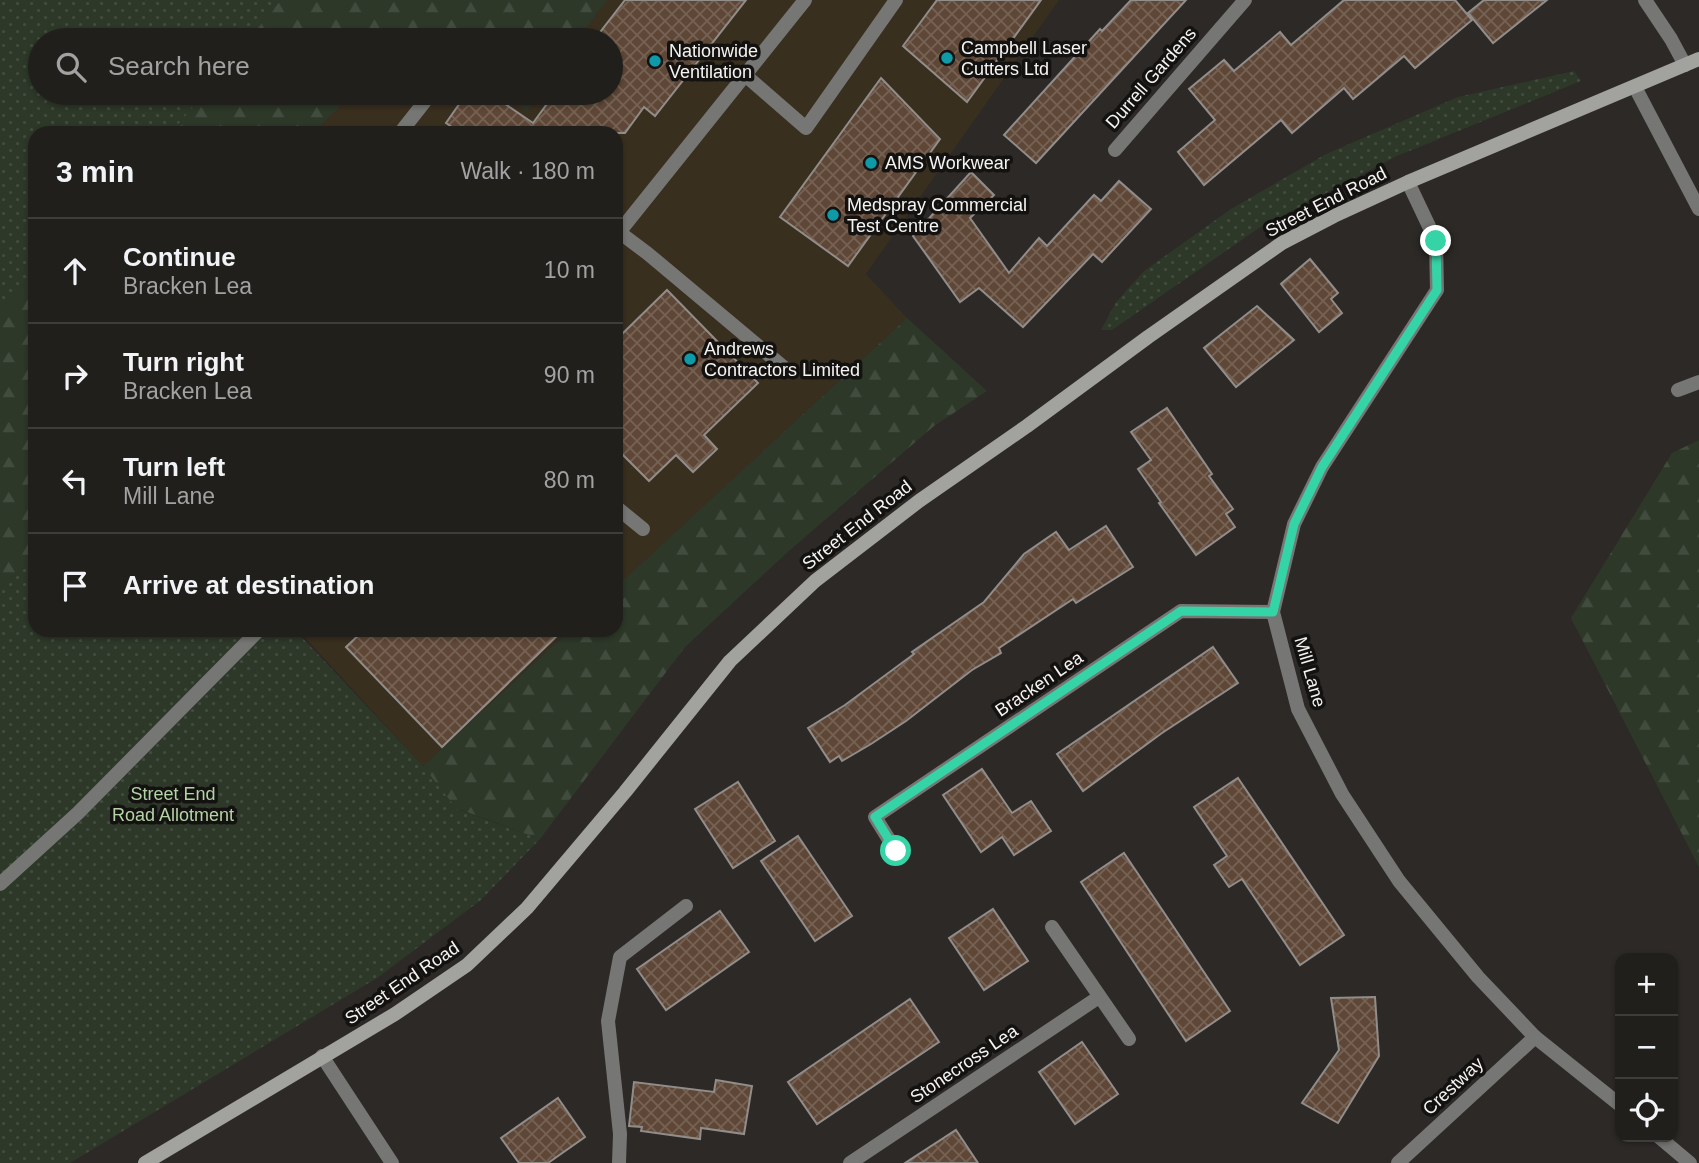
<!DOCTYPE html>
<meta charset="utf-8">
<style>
:root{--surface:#211f1c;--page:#292725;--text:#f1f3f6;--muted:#a2a2a3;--line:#3e3d3b}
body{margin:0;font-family:Helvetica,sans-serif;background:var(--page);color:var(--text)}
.controls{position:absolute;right:21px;bottom:21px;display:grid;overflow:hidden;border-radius:14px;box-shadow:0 2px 5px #0004}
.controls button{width:63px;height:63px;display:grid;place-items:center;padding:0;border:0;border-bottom:2px solid var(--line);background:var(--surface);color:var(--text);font:35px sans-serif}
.stop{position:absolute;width:21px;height:21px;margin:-16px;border:5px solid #35d4a7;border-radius:50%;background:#fff}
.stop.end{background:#35d4a7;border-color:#fff;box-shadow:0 2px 7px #0008}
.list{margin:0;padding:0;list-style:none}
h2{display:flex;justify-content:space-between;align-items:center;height:91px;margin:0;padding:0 28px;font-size:30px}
h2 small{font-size:23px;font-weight:400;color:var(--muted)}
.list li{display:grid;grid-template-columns:46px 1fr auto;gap:21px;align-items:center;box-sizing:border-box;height:105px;padding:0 28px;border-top:2px solid var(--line)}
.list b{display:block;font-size:26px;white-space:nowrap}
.list p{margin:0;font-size:23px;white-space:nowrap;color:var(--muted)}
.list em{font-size:23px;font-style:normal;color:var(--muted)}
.icon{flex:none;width:38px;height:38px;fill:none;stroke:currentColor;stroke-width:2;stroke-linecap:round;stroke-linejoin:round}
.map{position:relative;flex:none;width:1699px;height:1163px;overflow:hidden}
.search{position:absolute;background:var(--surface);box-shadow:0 2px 5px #0004;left:28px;top:28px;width:595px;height:77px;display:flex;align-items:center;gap:18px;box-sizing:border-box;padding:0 24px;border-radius:38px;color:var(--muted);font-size:26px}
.panel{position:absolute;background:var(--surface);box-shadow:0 2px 5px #0004;left:28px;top:126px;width:595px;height:511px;border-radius:21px}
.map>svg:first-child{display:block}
.industrial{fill:#392f1f}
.grass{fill:url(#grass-dots)}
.forest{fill:url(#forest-firs)}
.building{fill:url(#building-cross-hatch);stroke:#918d8a;stroke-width:2}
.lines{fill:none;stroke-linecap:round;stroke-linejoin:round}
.lane{stroke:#767674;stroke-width:14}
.street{stroke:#767674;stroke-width:14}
.secondary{stroke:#a2a29f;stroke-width:14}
.route{stroke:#35d4a7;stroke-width:9}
.culture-dot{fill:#0f9aa8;stroke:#131210;stroke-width:2.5}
.labels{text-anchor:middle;stroke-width:7;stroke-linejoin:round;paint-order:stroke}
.poi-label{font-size:18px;fill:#f6f4f2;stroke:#131210;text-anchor:start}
.street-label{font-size:18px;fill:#f6f4f2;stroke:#131210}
.park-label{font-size:18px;fill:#b3d3a5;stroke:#131210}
</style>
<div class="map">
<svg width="1699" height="1163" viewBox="0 0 1699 1163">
<defs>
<pattern id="grass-dots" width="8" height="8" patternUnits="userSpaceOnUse" patternTransform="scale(1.75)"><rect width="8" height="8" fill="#2d3829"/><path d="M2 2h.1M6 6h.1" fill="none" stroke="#424c3e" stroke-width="1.8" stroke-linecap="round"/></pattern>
<pattern id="forest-firs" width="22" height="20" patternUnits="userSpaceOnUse" patternTransform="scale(1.75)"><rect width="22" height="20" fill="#2d3829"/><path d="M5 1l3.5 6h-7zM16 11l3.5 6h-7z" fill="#424c3e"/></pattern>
<pattern id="building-cross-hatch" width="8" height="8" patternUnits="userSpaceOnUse" patternTransform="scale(1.75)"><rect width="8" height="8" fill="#5e4736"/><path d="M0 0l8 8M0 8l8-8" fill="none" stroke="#766254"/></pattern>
</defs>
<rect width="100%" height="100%" fill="#2c2926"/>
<g class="industrial">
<polygon points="607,0 1059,0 866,274 907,318 616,587 616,133 313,133 354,93 498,93 527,110 540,93 611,93 611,40 577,40"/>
<polygon points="298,630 570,630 423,766"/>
</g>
<g class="grass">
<polygon points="0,0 281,0 248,40 40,40 40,93 205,93 171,133 35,133 35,274 0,310"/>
<polygon points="1574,71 1581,81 1397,156 1259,228 1112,330 1101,330 1116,302 1144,271 1231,209 1326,154 1458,97"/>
<polygon points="35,558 35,630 295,630 460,805 457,809 540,839 481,900 377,978 70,1163 0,1163 0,588"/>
</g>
<g class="forest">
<polygon points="281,0 607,0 577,40 414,40 410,38 407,40 248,40"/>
<polygon points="205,93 354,93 313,133 171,133"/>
<polygon points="498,93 540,93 527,111"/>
<polygon points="35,274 35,558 0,588 0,310"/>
<polygon points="907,318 987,391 934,426 790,550 685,647 540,839 456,808 423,766 570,630 616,630 616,587"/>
<polygon points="1699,440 1699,867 1571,618 1672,453"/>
</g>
<g class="building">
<polygon points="625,0 746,0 655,116 644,107 625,133 461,133 446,123 467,93 489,93 533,123 555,93 611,93 611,40 594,40"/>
<polygon points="937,0 1041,0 967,102 903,46"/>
<polygon points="1131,0 1186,0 1036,163 1004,135 1100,29 1102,31"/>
<polygon points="1344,0 1455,0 1472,20 1415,68 1404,56 1353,99 1344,88 1292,133 1281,120 1204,185 1178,152 1215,120 1189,89 1224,60 1234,71 1280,32 1291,45"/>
<polygon points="1484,0 1547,0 1493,43 1468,13"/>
<polygon points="881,78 940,139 848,266 780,217"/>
<polygon points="971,172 994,195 970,218 1009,273 1039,238 1047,246 1094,195 1101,201 1119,181 1151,209 1102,262 1093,254 1023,327 979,288 960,302 913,236"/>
<polygon points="1310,259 1338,293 1331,299 1342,313 1319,332 1281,284"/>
<polygon points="667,290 758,383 704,435 717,449 693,472 676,455 649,481 616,448 616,340"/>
<polygon points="1257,306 1294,340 1236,387 1204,348"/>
<polygon points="1167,408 1212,474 1209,476 1233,509 1226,514 1235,527 1196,555 1159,503 1161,502 1138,469 1151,460 1131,432"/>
<polygon points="1106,526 1133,567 1076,603 1073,599 999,648 1001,653 972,670 906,721 871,744 842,761 839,756 830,762 808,728 845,705 914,654 912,652 984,602 1024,554 1056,532 1069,550"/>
<polygon points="364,630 563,630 442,747 346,647"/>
<polygon points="1213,647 1238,683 1162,733 1083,791 1057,754"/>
<polygon points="982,769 1012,813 1031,801 1051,831 1014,855 1002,837 981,852 943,795"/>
<polygon points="1238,778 1344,935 1300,965 1242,879 1229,887 1214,865 1227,856 1194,807"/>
<polygon points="738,782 775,841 733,868 695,809"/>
<polygon points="798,836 852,916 815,941 761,861"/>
<polygon points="1124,853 1230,1011 1186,1041 1081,882"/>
<polygon points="993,909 1028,961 984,990 949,938"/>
<polygon points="720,911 749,952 666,1010 637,969"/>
<polygon points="1375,997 1379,1056 1338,1123 1302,1103 1339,1050 1331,998"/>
<polygon points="910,999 939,1042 817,1124 788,1082"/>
<polygon points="1082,1042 1118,1094 1075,1124 1039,1072"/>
<polygon points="716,1080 752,1086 744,1134 701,1128 700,1139 641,1131 642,1127 629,1126 634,1082 714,1092"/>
<polygon points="558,1098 585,1137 548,1163 519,1163 501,1138"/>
<polygon points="956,1130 978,1163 905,1163"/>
</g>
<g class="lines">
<g class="lane">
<polyline points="745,75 806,128 896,0"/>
<polyline points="1635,87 1699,209"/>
<polyline points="400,133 426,100"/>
<polyline points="619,232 647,253 787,370"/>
<polyline points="1678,390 1699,382"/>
<polyline points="616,507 643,529"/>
<polyline points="0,884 78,813 259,630"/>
<polyline points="1052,927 1129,1039"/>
</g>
<g class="street">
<polyline points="1645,0 1671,39 1685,65"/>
<polyline points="1115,150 1245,0"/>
<polyline points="1408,182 1436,241 1437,290 1322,467 1294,524 1273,612 1298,709 1342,794 1399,881 1478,977 1535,1037 1620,1105"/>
<polyline points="616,236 805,0"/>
<polyline points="896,851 875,817 1181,611 1273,612"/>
<polyline points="322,1056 392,1163"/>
<polyline points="1659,1137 1690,1163"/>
<polyline points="619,1163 620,1134 608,1021 620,957 686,906"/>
<polyline points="850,1163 1099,997"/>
<polyline points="1398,1163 1535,1037"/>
</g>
<polyline class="secondary" points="145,1163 395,1014 467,965 527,908 625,792 730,661 815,581 919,501 1027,426 1148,337 1282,243 1334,216 1408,182 1699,59"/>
</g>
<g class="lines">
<polyline class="route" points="896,851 875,817 1181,611 1273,612 1294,524 1322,467 1437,290 1436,241"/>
</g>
<g class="culture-dot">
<circle cx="947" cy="58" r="7"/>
<circle cx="655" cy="61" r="7"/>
<circle cx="871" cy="163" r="7"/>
<circle cx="833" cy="215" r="7"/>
<circle cx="690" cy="359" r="7"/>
</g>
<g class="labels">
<g class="poi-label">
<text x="961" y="54">Campbell Laser<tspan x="961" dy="21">Cutters Ltd</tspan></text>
<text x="669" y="57">Nationwide<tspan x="669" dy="21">Ventilation</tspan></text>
<text x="885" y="169">AMS Workwear</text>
<text x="847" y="211">Medspray Commercial<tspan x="847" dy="21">Test Centre</tspan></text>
<text x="704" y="355">Andrews<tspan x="704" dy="21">Contractors Limited</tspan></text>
</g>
<g class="street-label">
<text transform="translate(1151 78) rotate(-49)" y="6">Durrell Gardens</text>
<text transform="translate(1326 202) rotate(-27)" y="6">Street End Road</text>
<text transform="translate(857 525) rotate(-38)" y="6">Street End Road</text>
<text transform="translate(1310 672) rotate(74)" y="6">Mill Lane</text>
<text transform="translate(1039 684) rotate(-34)" y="6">Bracken Lea</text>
<text transform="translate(402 983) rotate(-34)" y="6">Street End Road</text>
<text transform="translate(964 1064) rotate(-34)" y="6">Stonecross Lea</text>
<text transform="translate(1453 1086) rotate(-43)" y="6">Crestway</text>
</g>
<g class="park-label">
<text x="173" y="800">Street End<tspan x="173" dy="21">Road Allotment</tspan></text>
</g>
</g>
</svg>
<div class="controls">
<button>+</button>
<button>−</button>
<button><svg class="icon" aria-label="locate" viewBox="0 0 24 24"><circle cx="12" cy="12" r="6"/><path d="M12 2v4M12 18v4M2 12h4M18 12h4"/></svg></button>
</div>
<div class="stop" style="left:896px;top:851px"></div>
<div class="stop end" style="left:1436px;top:241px"></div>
<div class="search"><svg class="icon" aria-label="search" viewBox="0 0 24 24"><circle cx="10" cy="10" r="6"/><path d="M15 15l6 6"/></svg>Search here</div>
<section class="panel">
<h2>3 min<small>Walk · 180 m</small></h2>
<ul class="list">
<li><svg class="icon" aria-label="ahead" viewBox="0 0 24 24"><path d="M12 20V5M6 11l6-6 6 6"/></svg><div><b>Continue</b><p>Bracken Lea</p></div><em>10 m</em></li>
<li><svg class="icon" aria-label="right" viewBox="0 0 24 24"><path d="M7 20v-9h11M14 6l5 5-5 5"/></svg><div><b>Turn right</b><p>Bracken Lea</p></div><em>90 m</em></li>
<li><svg class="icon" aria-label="left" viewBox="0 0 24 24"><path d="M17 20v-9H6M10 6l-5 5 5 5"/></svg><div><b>Turn left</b><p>Mill Lane</p></div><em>80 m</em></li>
<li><svg class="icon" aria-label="arrive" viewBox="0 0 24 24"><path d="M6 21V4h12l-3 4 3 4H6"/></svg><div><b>Arrive at destination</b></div></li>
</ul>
</section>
</div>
